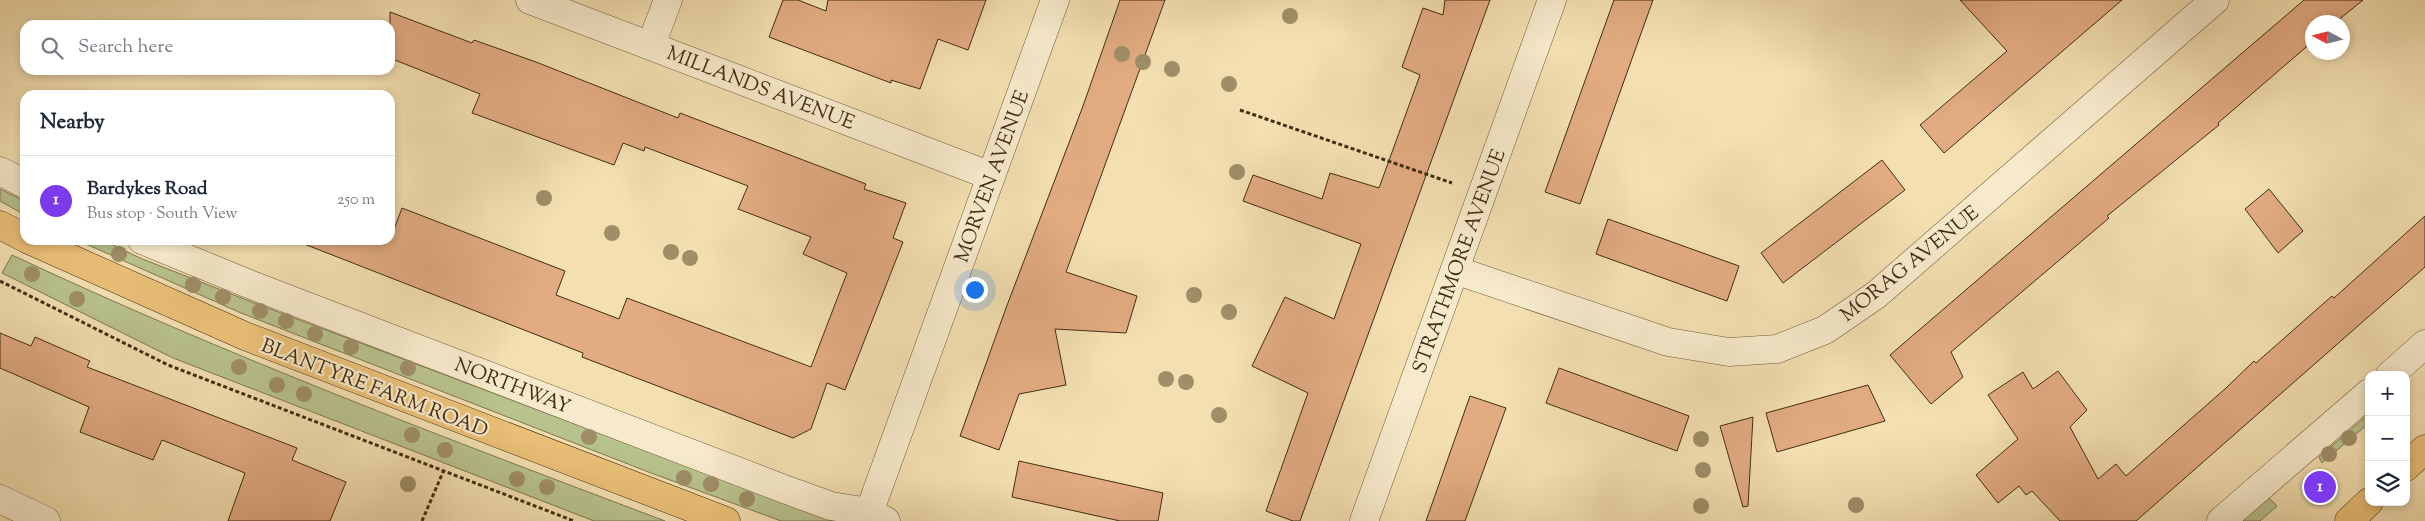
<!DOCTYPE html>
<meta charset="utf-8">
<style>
:root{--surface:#fff;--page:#f6f6f7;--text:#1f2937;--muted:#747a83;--line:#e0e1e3;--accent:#7c3aed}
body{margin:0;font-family:"Sorts Mill Goudy",serif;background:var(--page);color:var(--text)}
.controls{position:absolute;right:15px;bottom:15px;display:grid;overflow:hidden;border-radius:10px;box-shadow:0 2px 8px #0003}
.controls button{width:45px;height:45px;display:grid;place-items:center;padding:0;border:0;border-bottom:1px solid var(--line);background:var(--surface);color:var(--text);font:25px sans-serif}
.compass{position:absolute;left:2305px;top:15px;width:45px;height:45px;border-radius:50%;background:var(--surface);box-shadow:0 2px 8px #0003;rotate:277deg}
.you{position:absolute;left:974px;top:289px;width:18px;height:18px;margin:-12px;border:4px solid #fff;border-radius:50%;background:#1a73e8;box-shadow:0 0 0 8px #1a73e833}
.badge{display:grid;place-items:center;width:32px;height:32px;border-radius:50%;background:var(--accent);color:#fff;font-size:16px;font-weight:700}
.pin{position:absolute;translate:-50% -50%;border:2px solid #fff;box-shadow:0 1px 5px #0006}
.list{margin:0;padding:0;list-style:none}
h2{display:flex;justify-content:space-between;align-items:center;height:65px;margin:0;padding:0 20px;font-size:21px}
h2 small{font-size:16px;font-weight:400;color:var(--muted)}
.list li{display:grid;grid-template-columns:32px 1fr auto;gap:15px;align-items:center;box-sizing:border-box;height:90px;padding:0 20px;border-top:1px solid var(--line)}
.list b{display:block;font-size:19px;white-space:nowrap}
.list p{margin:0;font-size:16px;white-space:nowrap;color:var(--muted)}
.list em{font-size:16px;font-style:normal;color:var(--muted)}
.icon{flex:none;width:28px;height:28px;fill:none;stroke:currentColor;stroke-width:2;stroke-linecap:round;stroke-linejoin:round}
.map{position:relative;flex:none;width:2425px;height:521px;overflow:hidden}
.search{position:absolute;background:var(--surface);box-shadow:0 2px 8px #0003;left:20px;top:20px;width:375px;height:55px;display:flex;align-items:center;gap:12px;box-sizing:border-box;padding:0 18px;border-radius:15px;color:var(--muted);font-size:19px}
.panel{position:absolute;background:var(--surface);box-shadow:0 2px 8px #0003;left:20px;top:90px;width:375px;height:155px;border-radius:15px}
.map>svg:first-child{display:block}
.grass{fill:#b8c28d;stroke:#7e7850}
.building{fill:#e2ab82;stroke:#442d13}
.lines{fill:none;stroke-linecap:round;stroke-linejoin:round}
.minor-casing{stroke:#705a3a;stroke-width:29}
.major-casing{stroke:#442d13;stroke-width:29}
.path{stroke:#442d13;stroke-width:3;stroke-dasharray:4 2.5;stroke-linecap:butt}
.minor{stroke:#f7eacc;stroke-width:28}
.major{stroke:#eac078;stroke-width:28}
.tree{fill:#9f8e67}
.labels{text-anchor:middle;stroke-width:4.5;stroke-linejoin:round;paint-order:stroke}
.street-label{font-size:20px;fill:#442d13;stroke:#f7eacc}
</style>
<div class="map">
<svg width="2425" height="521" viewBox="0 0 2425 521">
<rect width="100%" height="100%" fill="#f3dfb0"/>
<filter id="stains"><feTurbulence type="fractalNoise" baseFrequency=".004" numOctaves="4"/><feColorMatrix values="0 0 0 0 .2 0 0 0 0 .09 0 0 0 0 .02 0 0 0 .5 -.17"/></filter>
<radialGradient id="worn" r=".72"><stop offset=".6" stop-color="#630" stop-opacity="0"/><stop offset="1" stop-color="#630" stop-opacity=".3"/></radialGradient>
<g class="grass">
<polygon points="0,189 25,201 25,215 0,201"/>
<polygon points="77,240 103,240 140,258 244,299 832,521 781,521 651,473 241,313"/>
<path d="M12,255C225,355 445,438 665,521H594L173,358L2,273Z"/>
<polygon points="2369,414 2369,423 2322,463 2319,457"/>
<polygon points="2268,497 2277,506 2260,521 2242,521"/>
</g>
<g class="building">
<polygon points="783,0 798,0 826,11 828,0 986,0 968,50 938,39 920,89 891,80 891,83 769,37"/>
<polygon points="1120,0 1165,0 1066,272 1137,296 1126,333 1055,329 1066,385 1019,394 999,450 960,436 1006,308 1083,106"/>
<polygon points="1445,0 1490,0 1300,521 1293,521 1266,511 1308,393 1252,366 1285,297 1334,319 1361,244 1243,201 1253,175 1322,199 1330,173 1379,188 1420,75 1402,67 1423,8 1443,15"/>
<polygon points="1614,0 1653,0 1580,204 1545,192"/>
<polygon points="1960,0 2122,0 1944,153 1920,125 2007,51"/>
<polygon points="2304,0 2363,0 2336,22 2312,22 2312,42 2218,123 2219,125 2107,216 2109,218 1951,352 1963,377 1931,404 1890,355"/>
<polygon points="390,12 472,43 474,40 536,62 678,118 680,113 866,184 864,189 906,203 893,238 903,242 845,390 827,383 811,429 793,438 582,357 583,353 299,242 299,240 390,240 402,208 565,271 556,295 619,319 627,298 811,367 847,273 803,254 811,237 738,209 748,186 645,147 644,151 623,143 614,165 472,113 480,94 390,58"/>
<polygon points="1882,160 1905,190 1783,283 1761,253"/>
<polygon points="2269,189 2303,231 2278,253 2245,209"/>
<polygon points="2425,216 2425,267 2136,521 2060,521 2032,491 2026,495 2019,486 1998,503 1976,475 2018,439 1988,395 2023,372 2033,389 2058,371 2087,410 2070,427 2098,479 2116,464 2126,476 2226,388 2254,361 2256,363 2332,296 2334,298"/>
<polygon points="1608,219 1739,266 1727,301 1596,254"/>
<polygon points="0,333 31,346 35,337 90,361 87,367 297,448 292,460 346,482 330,521 228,521 245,473 162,440 153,460 80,432 89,407 0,368"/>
<polygon points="1559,368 1689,416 1677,451 1546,403"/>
<polygon points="1868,385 1885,421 1777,452 1766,413"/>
<polygon points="1470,396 1506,408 1465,521 1426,521"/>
<polygon points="1753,417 1748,506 1743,507 1720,426"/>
<polygon points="1019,461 1163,493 1158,521 1120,521 1012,497"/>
</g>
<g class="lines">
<g class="minor-casing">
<g id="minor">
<polyline points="530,0 991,176"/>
<polyline points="651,45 668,0"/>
<polyline points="0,171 25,184"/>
<polyline points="142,240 249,284 784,489 831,506 869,512 886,521"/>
<polyline points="1455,270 1668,342 1729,352 1777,349 1825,330 1876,295 2215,0"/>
<polyline points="2390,375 2425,344"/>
<polyline points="0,499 46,521"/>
<polyline points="866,521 1055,0"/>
<polyline points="1364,521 1552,0"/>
<polyline points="2221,521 2369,393"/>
</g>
</g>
<g class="major-casing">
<g id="major">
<polyline points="0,225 25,238"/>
<polyline points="29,240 245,336 726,521"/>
<polyline points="2406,467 2425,449"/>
<polyline points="2349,521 2369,502"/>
</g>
</g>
<g class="path">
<polyline points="1240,110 1452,183"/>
<polyline points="0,281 168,365 574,521"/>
<polyline points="2326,475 2337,487"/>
<polyline points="422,521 443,472"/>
</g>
<use href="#minor" class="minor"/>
<use href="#major" class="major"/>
</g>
<g class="tree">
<circle cx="1290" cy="16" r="8"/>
<circle cx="1122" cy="54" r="8"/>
<circle cx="1143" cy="62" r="8"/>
<circle cx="1172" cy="69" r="8"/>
<circle cx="1229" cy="84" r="8"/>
<circle cx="1237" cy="172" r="8"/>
<circle cx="544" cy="198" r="8"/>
<circle cx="612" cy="233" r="8"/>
<circle cx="671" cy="252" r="8"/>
<circle cx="119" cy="254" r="8"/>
<circle cx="690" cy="258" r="8"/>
<circle cx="32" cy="274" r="8"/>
<circle cx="193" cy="285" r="8"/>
<circle cx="1194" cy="295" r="8"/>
<circle cx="223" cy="297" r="8"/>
<circle cx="77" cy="299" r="8"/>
<circle cx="260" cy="311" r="8"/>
<circle cx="1229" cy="312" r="8"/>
<circle cx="286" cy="321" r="8"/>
<circle cx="315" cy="334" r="8"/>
<circle cx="351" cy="347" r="8"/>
<circle cx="239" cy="367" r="8"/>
<circle cx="408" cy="368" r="8"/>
<circle cx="1166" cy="379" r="8"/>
<circle cx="1186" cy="382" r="8"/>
<circle cx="277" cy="385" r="8"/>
<circle cx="304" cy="394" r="8"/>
<circle cx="1219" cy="415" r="8"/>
<circle cx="412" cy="435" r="8"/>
<circle cx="589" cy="437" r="8"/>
<circle cx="2349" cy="438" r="8"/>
<circle cx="1701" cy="439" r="8"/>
<circle cx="445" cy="450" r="8"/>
<circle cx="2329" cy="454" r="8"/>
<circle cx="1703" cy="470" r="8"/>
<circle cx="684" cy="478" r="8"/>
<circle cx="517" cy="479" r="8"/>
<circle cx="408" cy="484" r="8"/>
<circle cx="711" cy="484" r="8"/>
<circle cx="547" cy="487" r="8"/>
<circle cx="747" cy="499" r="8"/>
<circle cx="1856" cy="505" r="8"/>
<circle cx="1701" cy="506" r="8"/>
</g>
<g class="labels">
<g class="street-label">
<text transform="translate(761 87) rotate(21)" y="7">MILLANDS AVENUE</text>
<text transform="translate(991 176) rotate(-70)" y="7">MORVEN AVENUE</text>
<text transform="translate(1458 261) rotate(-70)" y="7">STRATHMORE AVENUE</text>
<text transform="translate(1909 263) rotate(-39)" y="7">MORAG AVENUE</text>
<text transform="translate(513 385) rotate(21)" y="7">NORTHWAY</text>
<text transform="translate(375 387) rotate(21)" y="7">BLANTYRE FARM ROAD</text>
</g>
</g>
<rect width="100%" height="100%" filter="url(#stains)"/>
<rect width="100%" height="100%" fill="url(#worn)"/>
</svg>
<div class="controls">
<button>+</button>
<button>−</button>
<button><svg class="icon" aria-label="layers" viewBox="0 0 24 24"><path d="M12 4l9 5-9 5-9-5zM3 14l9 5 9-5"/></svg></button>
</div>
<svg class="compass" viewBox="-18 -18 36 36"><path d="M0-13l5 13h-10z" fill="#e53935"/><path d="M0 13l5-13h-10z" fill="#747a83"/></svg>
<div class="you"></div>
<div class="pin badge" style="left:2320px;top:487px">1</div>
<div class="search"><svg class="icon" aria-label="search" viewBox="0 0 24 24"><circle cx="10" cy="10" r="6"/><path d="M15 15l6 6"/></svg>Search here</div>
<section class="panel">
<h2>Nearby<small></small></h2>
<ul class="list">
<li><span class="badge">1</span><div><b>Bardykes Road</b><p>Bus stop · South View</p></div><em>250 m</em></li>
</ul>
</section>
</div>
